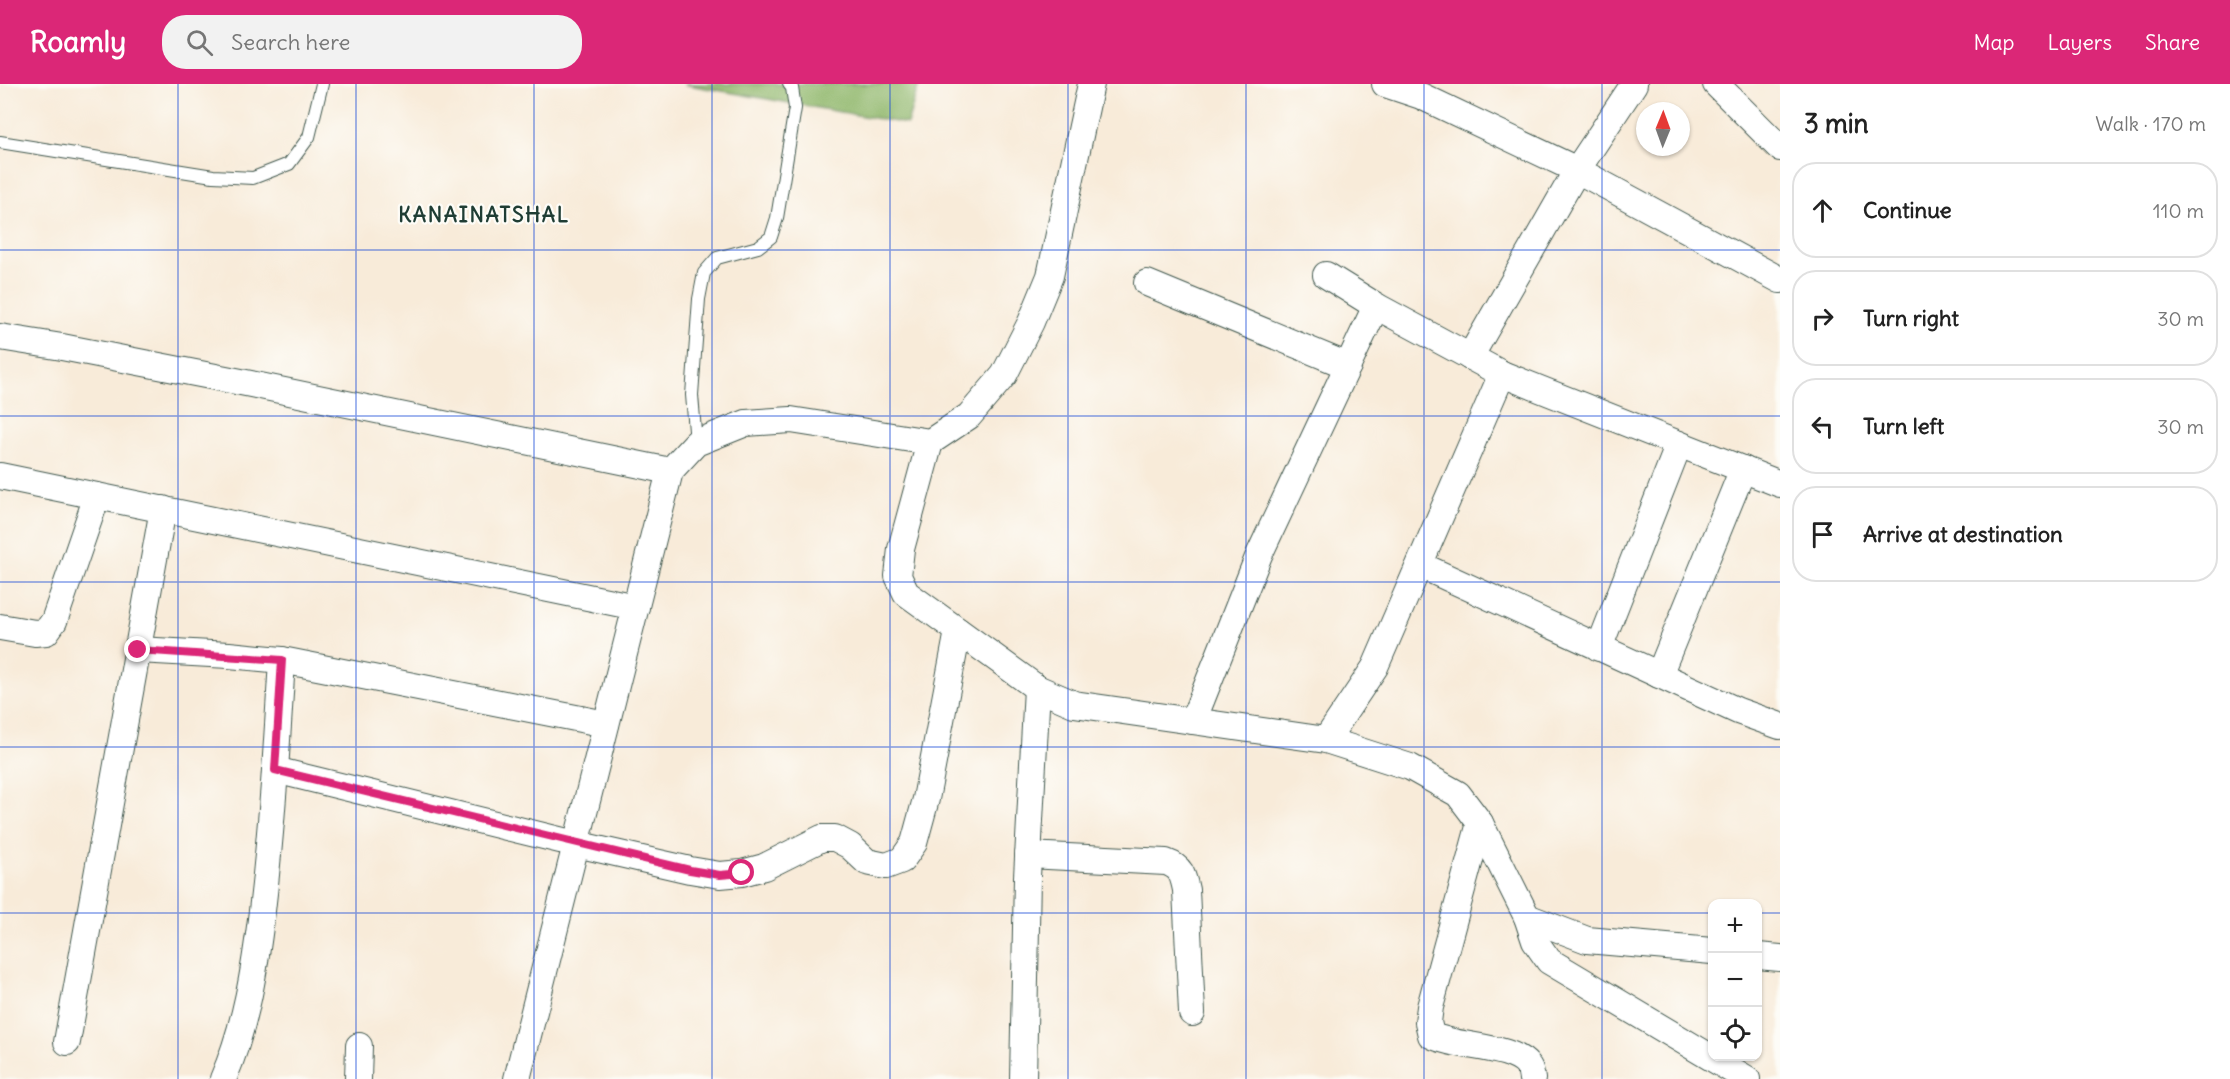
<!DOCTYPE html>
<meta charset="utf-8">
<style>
:root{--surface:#fff;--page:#f2f2f2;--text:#222;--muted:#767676;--line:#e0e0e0;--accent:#db2777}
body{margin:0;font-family:Delius,sans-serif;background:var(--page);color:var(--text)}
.controls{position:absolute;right:18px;bottom:18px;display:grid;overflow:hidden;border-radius:12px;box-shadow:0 2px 4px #0004}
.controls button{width:54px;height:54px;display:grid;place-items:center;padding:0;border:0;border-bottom:2px solid var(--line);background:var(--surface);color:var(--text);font:30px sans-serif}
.compass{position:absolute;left:1636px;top:18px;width:54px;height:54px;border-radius:50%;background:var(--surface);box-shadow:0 2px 4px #0004;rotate:1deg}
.stop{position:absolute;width:18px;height:18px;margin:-14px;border:4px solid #db2777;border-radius:50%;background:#fff}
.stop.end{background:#db2777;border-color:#fff;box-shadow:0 2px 6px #0008}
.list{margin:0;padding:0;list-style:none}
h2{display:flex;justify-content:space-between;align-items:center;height:78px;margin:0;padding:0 24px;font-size:26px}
h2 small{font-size:20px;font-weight:400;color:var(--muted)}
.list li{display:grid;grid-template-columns:39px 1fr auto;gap:18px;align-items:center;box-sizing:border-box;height:96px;margin:0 12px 12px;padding:0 12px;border:2px solid var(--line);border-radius:24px}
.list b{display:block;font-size:22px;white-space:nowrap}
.list em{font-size:20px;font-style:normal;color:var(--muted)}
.icon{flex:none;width:33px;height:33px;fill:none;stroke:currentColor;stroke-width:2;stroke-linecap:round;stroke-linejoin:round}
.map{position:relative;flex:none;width:1780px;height:995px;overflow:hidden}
header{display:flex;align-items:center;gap:36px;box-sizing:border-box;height:84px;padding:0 30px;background:var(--accent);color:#fff}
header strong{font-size:28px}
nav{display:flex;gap:33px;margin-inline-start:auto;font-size:21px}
.search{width:420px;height:54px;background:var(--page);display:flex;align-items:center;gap:15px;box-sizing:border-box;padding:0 21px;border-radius:24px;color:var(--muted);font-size:22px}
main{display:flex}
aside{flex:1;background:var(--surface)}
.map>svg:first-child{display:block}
.forest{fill:#91b86d;stroke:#587a50;stroke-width:1.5}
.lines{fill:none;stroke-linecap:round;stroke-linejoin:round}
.service-casing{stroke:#40574d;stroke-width:14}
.minor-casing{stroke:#40574d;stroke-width:28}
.service{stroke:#fff;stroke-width:12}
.minor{stroke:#fff;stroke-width:26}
.route{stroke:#db2777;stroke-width:8}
.grid{fill:none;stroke:#1d4ed8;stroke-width:1.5;stroke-opacity:0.55}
.labels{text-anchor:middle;stroke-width:4.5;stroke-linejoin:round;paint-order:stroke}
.district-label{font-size:21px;font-weight:bold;letter-spacing:1.5px;fill:#1f3d34;stroke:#fdfcf7}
</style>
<header>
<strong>Roamly</strong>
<div class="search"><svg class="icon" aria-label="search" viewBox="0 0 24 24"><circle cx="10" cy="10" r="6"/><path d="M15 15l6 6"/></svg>Search here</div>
<nav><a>Map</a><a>Layers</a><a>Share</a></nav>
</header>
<main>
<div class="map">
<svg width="1780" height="995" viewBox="0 0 1780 995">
<rect width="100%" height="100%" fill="#fdfcf7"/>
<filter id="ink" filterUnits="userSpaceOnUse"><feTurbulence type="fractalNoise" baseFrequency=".0167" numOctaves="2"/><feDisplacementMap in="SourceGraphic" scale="12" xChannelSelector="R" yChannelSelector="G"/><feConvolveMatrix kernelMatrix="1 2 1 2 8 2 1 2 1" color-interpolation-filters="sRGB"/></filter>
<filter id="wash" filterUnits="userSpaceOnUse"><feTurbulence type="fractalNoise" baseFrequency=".008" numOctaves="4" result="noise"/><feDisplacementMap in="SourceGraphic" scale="24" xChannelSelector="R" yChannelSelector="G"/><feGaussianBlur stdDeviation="1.35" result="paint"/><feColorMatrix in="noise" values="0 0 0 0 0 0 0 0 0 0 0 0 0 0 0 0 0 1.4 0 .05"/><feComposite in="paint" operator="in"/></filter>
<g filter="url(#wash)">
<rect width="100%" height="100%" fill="#f8ebd9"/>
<polygon class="forest" points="683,0 919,0 907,40"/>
</g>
<g filter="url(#ink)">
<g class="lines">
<g class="service-casing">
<g id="service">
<polyline points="0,58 213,92 253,94 289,80 309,53 322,0"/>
<polyline points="696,359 692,311 699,215 704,189 717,174 758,163 771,153 777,134 795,24 792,4 789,0"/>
</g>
</g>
<g class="minor-casing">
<g id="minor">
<polyline points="1385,0 1421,12 1577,86 1780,196"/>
<polyline points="1716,0 1780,64"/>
<polyline points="1326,191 1376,222 1502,290 1780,400"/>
<polyline points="1147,199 1348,282"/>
<polyline points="0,253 62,263 241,298 670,387"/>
<polyline points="1470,273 1577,86 1634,0"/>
<polyline points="930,358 901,465 898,492 906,509 1037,604 1074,620 1326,656 1410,683 1458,710 1480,739 1527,833 1535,857 1549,877 1747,995"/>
<polyline points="0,392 636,523"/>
<polyline points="1420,481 1738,627 1780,642"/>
<polyline points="0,543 35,549 46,548 54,537 97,412"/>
<polyline points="1599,564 1679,360"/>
<polyline points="138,566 229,571 282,576 606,640"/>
<polyline points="1659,591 1743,385"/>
<polyline points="1193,637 1259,471 1376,222"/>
<polyline points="1326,656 1375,583 1502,290"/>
<polyline points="275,686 576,760 690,786 720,791 742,789 764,783 822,754 835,754 850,762 867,778 886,782 902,776 914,759 926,715 958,547"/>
<path d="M1480,739L1430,923L1428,938L1431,951C1456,964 1513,961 1528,982C1531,985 1531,990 1532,995"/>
<path d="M1028,771L1166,778C1181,783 1183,791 1186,806L1192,929"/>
<polyline points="1527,833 1587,856 1712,867"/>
<polyline points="1758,872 1780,874"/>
<polyline points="67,958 163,425"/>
<path d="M223,995C246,942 255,884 262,827C272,743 277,660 282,576"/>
<polyline points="358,995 359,962"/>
<polyline points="517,995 670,387 696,359 746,339 791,336 930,358 969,332 1004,291 1031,238 1050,192 1091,0"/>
<polyline points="1023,995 1027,793 1037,604"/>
</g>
</g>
<use href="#service" class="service"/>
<use href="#minor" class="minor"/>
</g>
</g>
<g class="lines" filter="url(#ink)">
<polyline class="route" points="138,566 282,576 275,686 690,786 720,791 742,789"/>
</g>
<path class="grid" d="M178,0V995M356,0V995M534,0V995M712,0V995M890,0V995M1068,0V995M1246,0V995M1424,0V995M1602,0V995M0,166H1780M0,332H1780M0,498H1780M0,663H1780M0,829H1712M1758,829H1780"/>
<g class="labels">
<g class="district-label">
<text x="484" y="138">KANAINATSHAL</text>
</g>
</g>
</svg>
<div class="controls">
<button>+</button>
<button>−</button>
<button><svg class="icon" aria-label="locate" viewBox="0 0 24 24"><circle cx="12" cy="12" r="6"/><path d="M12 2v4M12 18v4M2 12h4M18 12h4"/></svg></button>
</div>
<svg class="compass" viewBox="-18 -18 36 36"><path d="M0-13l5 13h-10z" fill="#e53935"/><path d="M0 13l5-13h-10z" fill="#767676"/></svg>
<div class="stop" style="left:742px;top:789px"></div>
<div class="stop end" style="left:138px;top:566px"></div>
</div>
<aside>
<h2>3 min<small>Walk · 170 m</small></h2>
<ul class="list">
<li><svg class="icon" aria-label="ahead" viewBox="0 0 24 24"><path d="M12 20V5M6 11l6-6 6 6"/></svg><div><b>Continue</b></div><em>110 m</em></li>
<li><svg class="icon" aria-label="right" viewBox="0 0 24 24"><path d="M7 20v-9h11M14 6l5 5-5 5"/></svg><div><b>Turn right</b></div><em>30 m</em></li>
<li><svg class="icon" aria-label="left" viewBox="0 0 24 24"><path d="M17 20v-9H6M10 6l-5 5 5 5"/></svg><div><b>Turn left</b></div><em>30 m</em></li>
<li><svg class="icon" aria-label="arrive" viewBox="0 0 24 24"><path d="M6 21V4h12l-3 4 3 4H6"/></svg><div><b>Arrive at destination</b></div></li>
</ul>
</aside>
</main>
